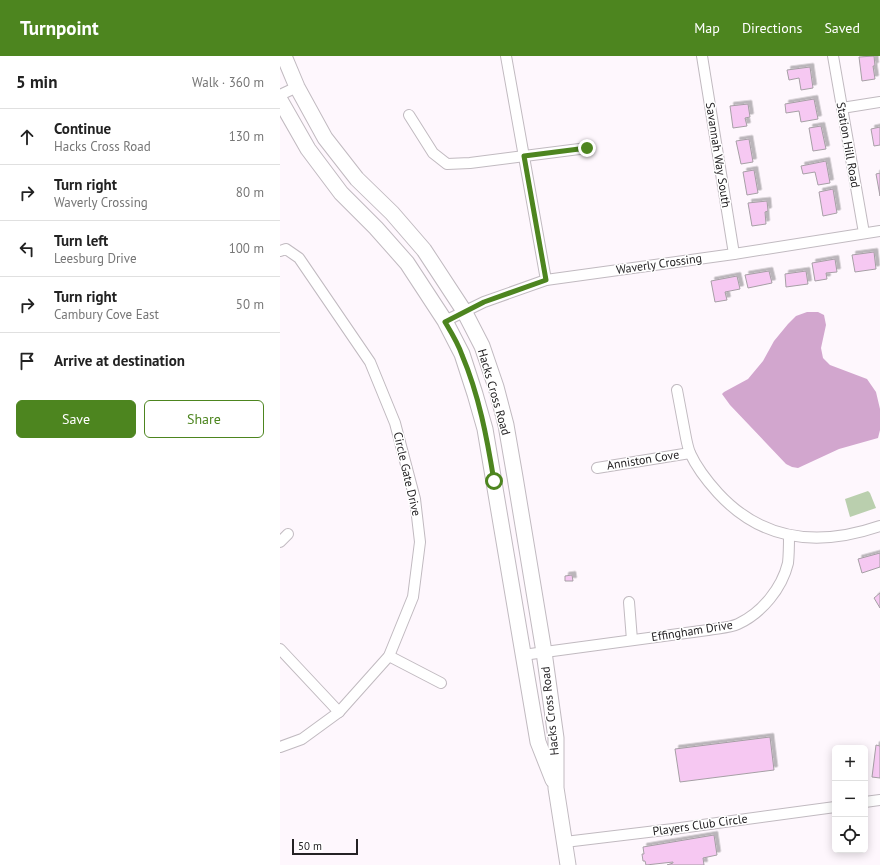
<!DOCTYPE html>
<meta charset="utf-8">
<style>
:root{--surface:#fff;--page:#f6f6f6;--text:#222;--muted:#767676;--line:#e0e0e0;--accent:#4d851f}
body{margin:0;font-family:"PT Sans",sans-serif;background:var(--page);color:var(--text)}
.controls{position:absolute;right:12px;bottom:12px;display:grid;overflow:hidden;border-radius:6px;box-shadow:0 2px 10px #0003}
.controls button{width:36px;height:36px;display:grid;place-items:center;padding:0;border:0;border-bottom:1px solid var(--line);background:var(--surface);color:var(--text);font:20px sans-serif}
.scale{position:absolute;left:12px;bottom:10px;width:66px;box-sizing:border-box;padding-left:4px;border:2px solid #242224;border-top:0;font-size:11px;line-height:14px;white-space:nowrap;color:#242224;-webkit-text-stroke:3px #fff;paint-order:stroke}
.stop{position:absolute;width:12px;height:12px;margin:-9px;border:3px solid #4d851f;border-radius:50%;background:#fff}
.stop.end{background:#4d851f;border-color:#fff;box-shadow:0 1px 4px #0008}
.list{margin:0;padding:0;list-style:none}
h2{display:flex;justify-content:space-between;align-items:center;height:52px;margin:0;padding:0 16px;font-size:17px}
h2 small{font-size:13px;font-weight:400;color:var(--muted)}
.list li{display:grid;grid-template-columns:26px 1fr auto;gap:12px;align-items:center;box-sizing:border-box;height:56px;padding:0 16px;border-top:1px solid var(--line)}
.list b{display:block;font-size:15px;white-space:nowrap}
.list p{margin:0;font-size:13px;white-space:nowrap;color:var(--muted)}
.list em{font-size:13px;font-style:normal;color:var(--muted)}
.actions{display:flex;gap:8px;padding:12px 16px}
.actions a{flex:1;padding:9px 0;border:1px solid var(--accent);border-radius:6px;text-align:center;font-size:14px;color:var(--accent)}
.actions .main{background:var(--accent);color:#fff}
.icon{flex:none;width:22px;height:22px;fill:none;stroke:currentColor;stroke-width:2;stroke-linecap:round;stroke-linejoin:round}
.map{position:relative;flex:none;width:600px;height:809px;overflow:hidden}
header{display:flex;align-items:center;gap:24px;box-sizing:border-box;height:56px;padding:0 20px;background:var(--accent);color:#fff}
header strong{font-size:19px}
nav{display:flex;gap:22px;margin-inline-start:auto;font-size:14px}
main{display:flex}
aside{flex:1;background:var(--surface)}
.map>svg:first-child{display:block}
.green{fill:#bacfae}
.water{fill:#d2a6ce}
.building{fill:#f6c8f2;stroke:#a69fa5;filter:url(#shadow)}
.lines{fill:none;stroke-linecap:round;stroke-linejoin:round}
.minor-casing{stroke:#c1bac0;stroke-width:12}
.secondary-casing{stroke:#c1bac0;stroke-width:17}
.minor{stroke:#fff;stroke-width:10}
.secondary{stroke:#fff;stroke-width:15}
.route{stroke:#4d851f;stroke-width:5}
.labels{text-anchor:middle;stroke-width:3;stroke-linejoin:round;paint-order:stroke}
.street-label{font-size:12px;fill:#242224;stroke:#fff}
</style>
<header>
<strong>Turnpoint</strong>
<nav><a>Map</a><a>Directions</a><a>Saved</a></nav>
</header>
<main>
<aside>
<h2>5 min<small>Walk · 360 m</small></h2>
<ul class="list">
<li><svg class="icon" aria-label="ahead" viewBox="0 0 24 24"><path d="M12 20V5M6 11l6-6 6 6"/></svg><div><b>Continue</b><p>Hacks Cross Road</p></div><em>130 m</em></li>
<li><svg class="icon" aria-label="right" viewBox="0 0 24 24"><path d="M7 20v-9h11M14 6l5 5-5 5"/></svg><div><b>Turn right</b><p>Waverly Crossing</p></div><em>80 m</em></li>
<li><svg class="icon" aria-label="left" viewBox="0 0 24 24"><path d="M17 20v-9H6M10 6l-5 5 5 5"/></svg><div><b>Turn left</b><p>Leesburg Drive</p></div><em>100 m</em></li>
<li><svg class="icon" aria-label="right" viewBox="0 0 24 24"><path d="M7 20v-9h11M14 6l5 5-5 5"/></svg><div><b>Turn right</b><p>Cambury Cove East</p></div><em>50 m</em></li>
<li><svg class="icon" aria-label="arrive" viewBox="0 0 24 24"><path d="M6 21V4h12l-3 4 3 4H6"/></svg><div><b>Arrive at destination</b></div></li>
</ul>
<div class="actions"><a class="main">Save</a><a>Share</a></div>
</aside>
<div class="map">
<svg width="600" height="809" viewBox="0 0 600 809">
<defs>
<filter id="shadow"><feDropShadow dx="3.5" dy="-3.5" stdDeviation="0" flood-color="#0004"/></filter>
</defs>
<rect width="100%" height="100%" fill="#fef7fd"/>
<polygon class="green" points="588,435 590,437 596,452 570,461 565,443"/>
<polygon class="water" points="527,256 538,256 544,259 546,269 541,292 543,302 550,309 587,323 596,336 600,353 600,374 598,382 559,393 518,412 512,411 506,408 450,349 442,338 444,336 468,323 483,305 494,285 508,268 516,260"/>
<g class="building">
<polygon points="594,0 595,10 593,10 595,23 582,25 579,1"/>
<polygon points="530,11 533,32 521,34 519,22 509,24 507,14"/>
<polygon points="534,43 538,63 521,66 519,55 506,57 505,48"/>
<polygon points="468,48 470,61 465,62 467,70 453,72 450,50"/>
<polygon points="541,70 546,93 533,95 529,72"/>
<polygon points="600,71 600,89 594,90 591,73"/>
<polygon points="469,83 473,106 461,108 456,85"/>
<polygon points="546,105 550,127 538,129 535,116 523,118 521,110"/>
<polygon points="474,114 478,137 467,139 463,116"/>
<polygon points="600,117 600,140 596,118"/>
<polygon points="553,133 557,157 543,160 539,136"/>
<polygon points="487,145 488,155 485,156 486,168 472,170 468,147"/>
<polygon points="594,196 596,213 575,216 572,199"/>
<polygon points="555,203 557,216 546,217 547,223 535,225 532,207"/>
<polygon points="489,215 492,227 468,232 465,219"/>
<polygon points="526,215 528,228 506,231 505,218"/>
<polygon points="457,220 460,233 445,236 447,244 435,246 431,225"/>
<polygon points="600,497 600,511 582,517 578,503"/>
<polygon points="292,519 293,525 285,525 285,520"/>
<polygon points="600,537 600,552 594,542"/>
<polygon points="490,681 494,714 400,726 395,693"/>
<polygon points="596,689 600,690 600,722 592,721"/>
<polygon points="434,779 437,799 423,802 424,809 387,809 393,807 393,806 366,809 365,805 363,805 362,798 364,798 363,791"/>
</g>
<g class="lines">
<g class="minor-casing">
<g id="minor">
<polyline points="226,0 266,224"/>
<polyline points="422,0 454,198"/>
<polyline points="553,0 584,177"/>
<polyline points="0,39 17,31"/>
<polyline points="562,52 600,46"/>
<polyline points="129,59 153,97 167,108 190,107 307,92"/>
<polyline points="0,195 6,193 19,202 90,306 115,367 135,443 140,486 133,541 109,600 59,656 22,683 0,691"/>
<polyline points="165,265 204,246 266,224 454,198 600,175"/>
<path d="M397,334C400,350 403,366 406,382C407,387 408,392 410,397C416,410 428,426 438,437C483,486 539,491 600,470"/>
<polyline points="317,412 410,397"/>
<polyline points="0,486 8,478"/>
<polyline points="349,546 352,584"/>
<polyline points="0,593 59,656"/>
<path d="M243,599L428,574C438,572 449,572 458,568C482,557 502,532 508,507C509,498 509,488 509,479"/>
<polyline points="109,600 161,627"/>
<polyline points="585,746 600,744"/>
<polyline points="285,786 393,773 555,751"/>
</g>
</g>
<g class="secondary-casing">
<g id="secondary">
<polyline points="4,0 17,31 45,82 77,123 112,157 144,194 184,255 202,290 216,331 226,369 235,421 264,596 276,682 276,732 288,809"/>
<polyline points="0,44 28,93 61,137 96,172 127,207 165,265 182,298 195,338 205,373 258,686 273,724"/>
</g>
</g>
<use href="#minor" class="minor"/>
<use href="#secondary" class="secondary"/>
</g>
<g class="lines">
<path class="route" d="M214,425C207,382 199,339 182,299C178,287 171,276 165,266L204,246L266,224L244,100L307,92"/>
</g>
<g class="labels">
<g class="street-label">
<text transform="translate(568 89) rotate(80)" y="4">Station Hill Road</text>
<text transform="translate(438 99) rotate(81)" y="4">Savannah Way South</text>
<text transform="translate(379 208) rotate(-8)" y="4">Waverly Crossing</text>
<text transform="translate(214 336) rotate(74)" y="4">Hacks Cross Road</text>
<text transform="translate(363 404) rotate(-9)" y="4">Anniston Cove</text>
<text transform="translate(127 418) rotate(77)" y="4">Circle Gate Drive</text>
<text transform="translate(412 575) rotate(-9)" y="4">Effingham Drive</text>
<text transform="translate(270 655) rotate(-96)" y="4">Hacks Cross Road</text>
<text transform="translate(420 769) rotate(-8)" y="4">Players Club Circle</text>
</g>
</g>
</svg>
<div class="controls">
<button>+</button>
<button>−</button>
<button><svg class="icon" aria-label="locate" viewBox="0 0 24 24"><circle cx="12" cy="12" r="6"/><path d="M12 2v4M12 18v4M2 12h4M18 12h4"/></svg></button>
</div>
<div class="scale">50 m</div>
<div class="stop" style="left:214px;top:425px"></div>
<div class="stop end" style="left:307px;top:92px"></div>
</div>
</main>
